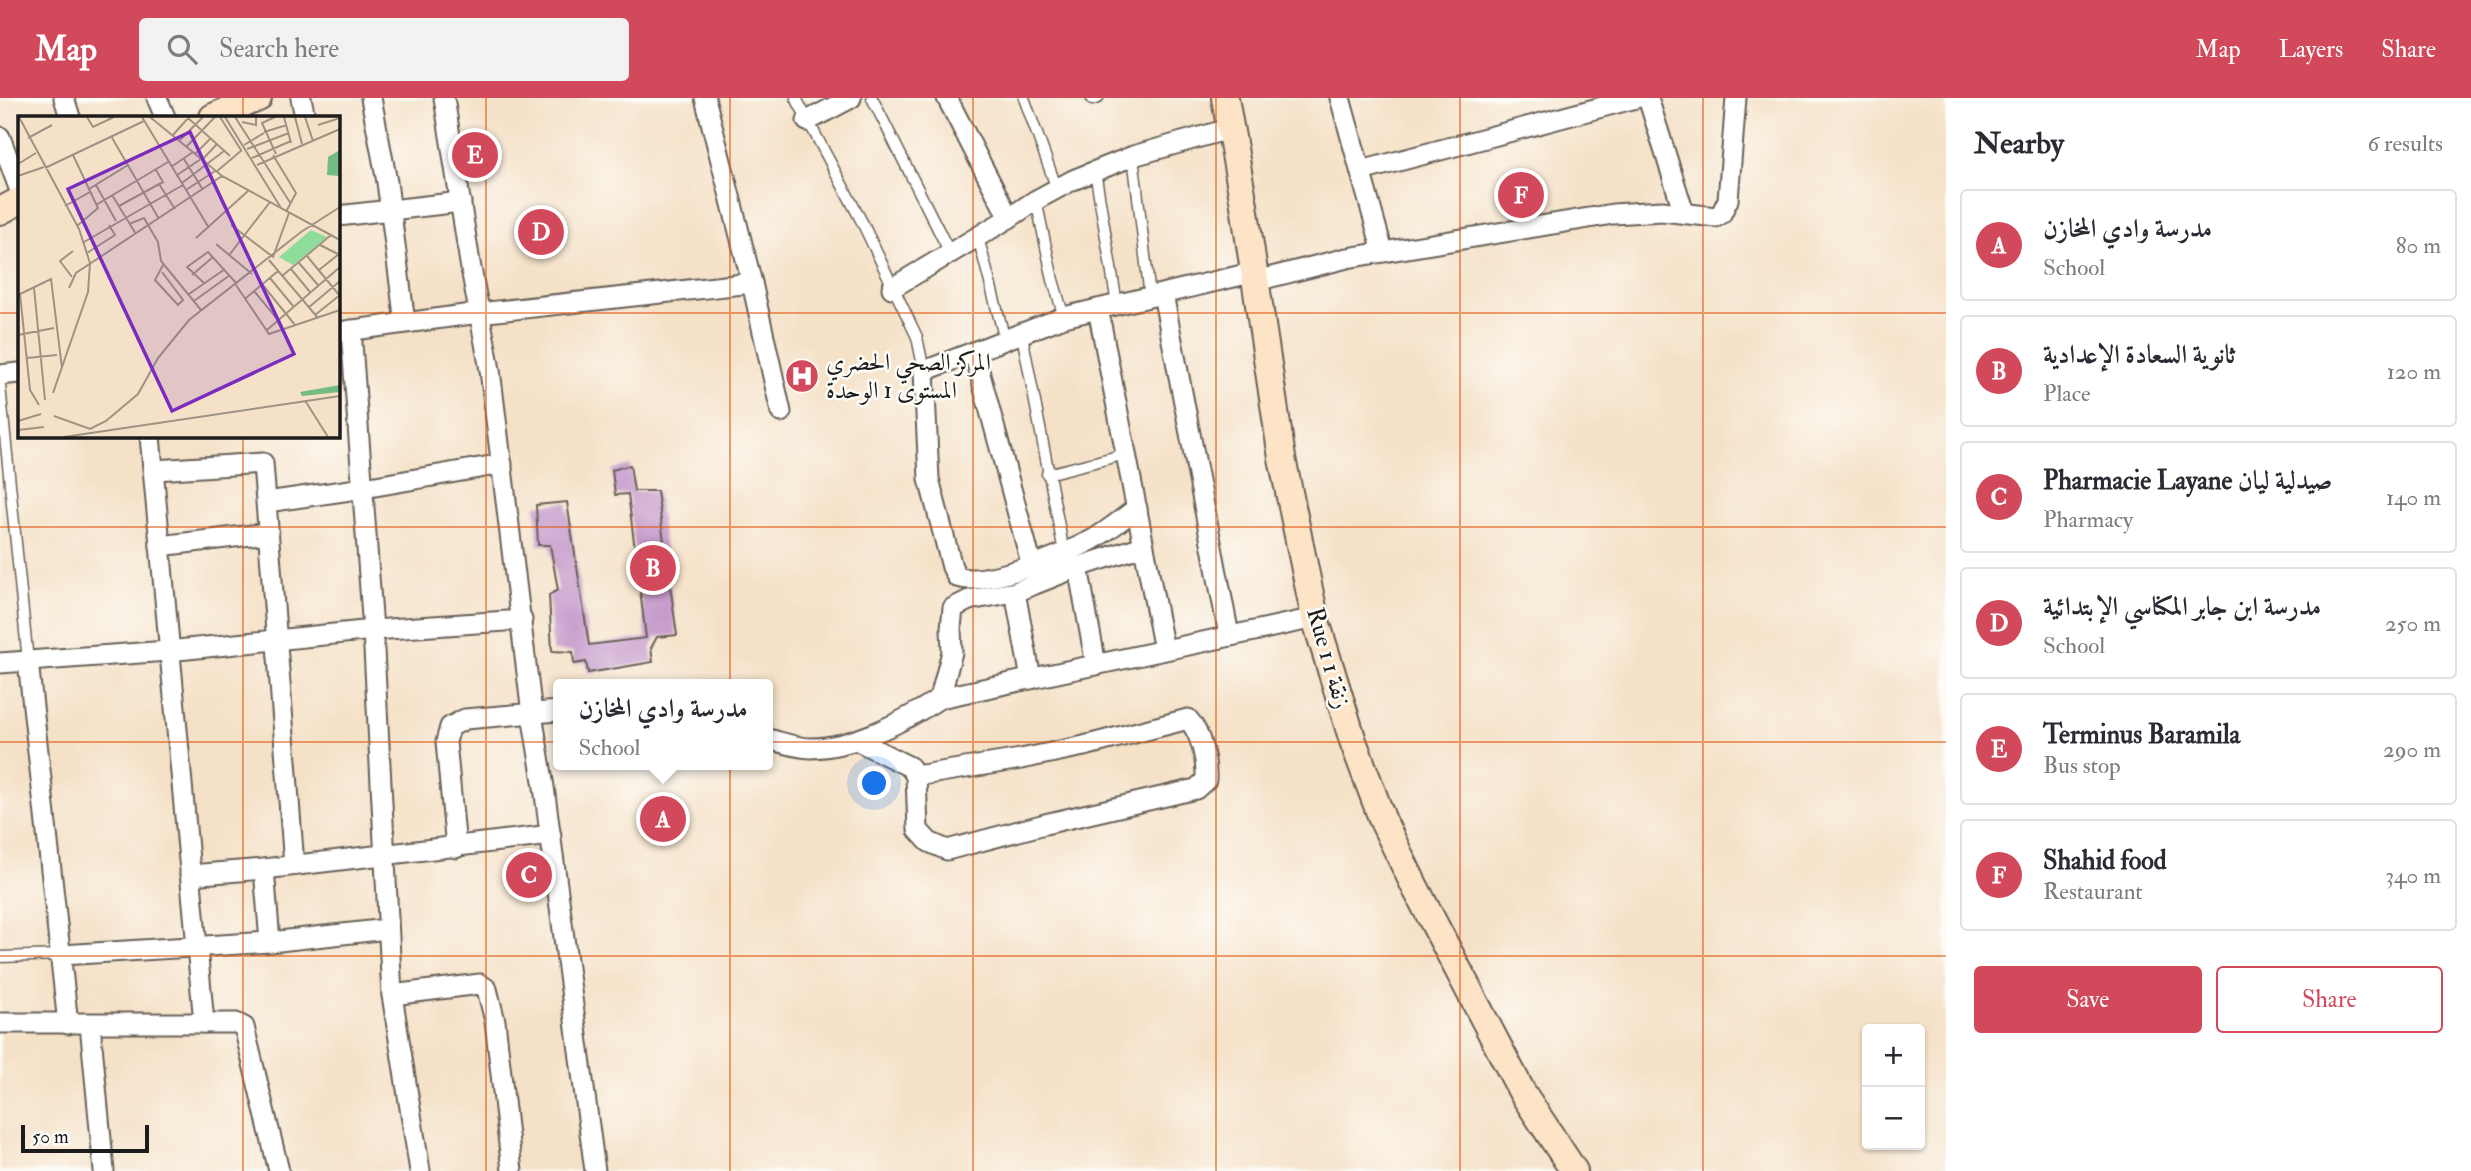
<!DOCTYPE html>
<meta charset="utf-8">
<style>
:root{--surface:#fff;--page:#f2f2f3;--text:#2b2b33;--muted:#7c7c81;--line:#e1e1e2;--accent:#d1495b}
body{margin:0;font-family:"IM FELL Double Pica",Amiri,serif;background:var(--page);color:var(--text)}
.controls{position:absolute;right:21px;bottom:21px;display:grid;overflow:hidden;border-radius:7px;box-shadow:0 2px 5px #0004}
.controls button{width:63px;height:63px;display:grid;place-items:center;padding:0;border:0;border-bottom:2px solid var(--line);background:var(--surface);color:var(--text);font:35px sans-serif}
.scale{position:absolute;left:21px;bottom:18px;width:128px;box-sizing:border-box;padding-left:7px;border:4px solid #1c1c1c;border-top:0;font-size:19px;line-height:24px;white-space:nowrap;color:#1c1c1c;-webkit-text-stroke:5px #fdfcf7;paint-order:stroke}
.you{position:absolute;left:875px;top:686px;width:24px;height:24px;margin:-18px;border:5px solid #fff;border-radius:50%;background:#1a73e8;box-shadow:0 0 0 10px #1a73e833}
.badge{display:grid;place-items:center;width:46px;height:46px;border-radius:50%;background:var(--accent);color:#fff;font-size:23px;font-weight:700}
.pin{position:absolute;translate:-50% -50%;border:4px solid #fff;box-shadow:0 2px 7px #0006}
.popup{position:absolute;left:553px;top:581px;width:220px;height:91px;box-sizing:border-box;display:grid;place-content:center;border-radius:7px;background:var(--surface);filter:drop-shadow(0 2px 5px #0005);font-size:23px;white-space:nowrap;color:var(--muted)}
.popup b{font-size:26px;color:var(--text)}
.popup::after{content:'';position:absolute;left:50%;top:100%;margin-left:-14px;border:14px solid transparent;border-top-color:var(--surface)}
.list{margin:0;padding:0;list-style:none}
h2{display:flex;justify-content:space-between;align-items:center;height:91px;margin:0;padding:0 28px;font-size:30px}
h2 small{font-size:23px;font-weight:400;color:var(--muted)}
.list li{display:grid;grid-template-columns:46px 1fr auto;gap:21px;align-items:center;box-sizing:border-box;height:112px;margin:0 14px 14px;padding:0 14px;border:2px solid var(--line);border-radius:7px}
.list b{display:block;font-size:26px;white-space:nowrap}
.list p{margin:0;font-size:23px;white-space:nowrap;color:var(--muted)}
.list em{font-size:23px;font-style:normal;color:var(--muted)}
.actions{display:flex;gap:14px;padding:21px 28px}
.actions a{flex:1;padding:16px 0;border:2px solid var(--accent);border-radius:7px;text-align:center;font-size:24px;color:var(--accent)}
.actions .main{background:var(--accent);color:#fff}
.icon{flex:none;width:38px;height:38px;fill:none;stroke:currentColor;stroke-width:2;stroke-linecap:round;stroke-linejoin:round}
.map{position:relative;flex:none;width:1946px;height:1073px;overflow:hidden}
header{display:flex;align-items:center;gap:42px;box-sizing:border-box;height:98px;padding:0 35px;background:var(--accent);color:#fff}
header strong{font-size:33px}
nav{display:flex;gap:38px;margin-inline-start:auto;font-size:24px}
.search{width:490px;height:63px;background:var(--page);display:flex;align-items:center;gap:18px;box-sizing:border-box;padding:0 24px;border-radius:7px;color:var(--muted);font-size:26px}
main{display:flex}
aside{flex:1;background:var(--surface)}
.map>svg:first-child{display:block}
.building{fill:#c192c7}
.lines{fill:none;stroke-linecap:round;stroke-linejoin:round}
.lane-casing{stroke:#686158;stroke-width:13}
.street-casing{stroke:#686158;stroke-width:23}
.secondary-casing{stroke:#686158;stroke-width:30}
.lane{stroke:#fff;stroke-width:10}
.street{stroke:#fff;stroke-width:19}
.secondary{stroke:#fee4c6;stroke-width:26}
.grid{fill:none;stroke:#de560d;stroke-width:2;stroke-opacity:0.55}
.labels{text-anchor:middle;stroke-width:5;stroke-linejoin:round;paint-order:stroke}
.poi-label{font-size:24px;fill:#1c1c1c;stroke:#fdfcf7;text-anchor:start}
.street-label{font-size:24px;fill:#1c1c1c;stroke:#fdfcf7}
.inset-road{fill:none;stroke:#9e9283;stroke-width:2}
.view{fill:#7b2cbf;fill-opacity:0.15;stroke:#7b2cbf;stroke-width:3.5}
.inset-edge{fill:none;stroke:#1c1c1c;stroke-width:3.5}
</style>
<header>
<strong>Map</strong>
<div class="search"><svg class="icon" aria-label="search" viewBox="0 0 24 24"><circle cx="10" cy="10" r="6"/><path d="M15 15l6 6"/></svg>Search here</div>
<nav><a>Map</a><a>Layers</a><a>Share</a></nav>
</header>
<main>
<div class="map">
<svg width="1946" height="1073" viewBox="0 0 1946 1073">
<rect width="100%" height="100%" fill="#fdfcf7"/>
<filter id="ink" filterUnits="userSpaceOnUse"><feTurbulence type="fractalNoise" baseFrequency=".0143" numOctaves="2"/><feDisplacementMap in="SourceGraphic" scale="14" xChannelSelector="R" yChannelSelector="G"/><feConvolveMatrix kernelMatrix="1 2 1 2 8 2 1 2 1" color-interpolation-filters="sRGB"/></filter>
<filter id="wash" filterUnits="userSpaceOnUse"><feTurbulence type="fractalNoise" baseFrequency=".00686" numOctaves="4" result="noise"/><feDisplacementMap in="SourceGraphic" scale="28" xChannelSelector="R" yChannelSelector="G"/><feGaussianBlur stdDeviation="1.57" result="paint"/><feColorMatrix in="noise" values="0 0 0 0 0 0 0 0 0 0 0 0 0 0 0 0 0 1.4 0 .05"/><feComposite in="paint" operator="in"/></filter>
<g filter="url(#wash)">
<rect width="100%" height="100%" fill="#f5e1c7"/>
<g id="blocks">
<polygon class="building" points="630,367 634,393 657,393 677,537 657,539 651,550 653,564 588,575 586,564 574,566 573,554 552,553 549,497 558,492 550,447 538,447 536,407 567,404 589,547 646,540 628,396 615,397 612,372"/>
</g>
</g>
<g filter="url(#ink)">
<use href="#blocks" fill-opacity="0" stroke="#686158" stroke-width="2"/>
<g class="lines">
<g class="lane-casing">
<g id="lane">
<polyline points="796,0 862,124 917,239 924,273"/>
<polyline points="872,0 950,155"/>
<polyline points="1024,0 1057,91"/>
<polyline points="1092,2 1098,0"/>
<polyline points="1133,58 1150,199"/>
<polyline points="1095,73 1117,206"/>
<polyline points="1036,102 1053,182 1064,219"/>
<polyline points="978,139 1005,242"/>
<polyline points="1022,237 1064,454"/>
<polyline points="0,288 28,563"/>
<polyline points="1047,376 1126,356"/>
<polyline points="0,859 62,857"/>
</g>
</g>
<g class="street-casing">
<g id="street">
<polyline points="64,0 70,19"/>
<polyline points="157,0 165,19"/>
<polyline points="301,0 305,19"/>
<polyline points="371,0 387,84 405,225"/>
<polyline points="444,0 470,165 490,272 532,616 544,689 595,1073"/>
<polyline points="705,0 752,185 781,314"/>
<polyline points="947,0 1009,120"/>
<polyline points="1340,0 1383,154"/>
<polyline points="1648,0 1684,115"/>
<polyline points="807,23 851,0"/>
<polyline points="0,39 19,90"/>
<polyline points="1361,73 1636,0"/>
<polyline points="338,118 461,104"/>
<polyline points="1256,183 1347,160 1613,116 1662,113 1716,119 1721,116 1728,102 1736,0"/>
<polyline points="892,190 1009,120 1036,102 1073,82 1133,58 1232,30"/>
<polyline points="1163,196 1229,537"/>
<polyline points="1098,211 1164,552"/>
<polyline points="351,232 373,532 392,897 420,1073"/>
<polyline points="339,234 479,215 752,185"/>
<polyline points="974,254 1032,468"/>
<polyline points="0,277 19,275"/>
<polyline points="150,338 204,925"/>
<polyline points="155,372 263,365 294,767"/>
<polyline points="267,404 364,390 502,366"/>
<path d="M1137,410C1122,421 1108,433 1092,442C1063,457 987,489 957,479L952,469L929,381L924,273L1064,219L1255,174"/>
<polyline points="160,448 268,435"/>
<polyline points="1078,469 1096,567"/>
<polyline points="1015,494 1031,581"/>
<polyline points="28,563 68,926"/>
<polyline points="0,565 168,553 373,532 522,522"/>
<polyline points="940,600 952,554 951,530 953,510 969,502 1015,494 1078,469 1143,448"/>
<path d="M768,641C781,644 797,650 810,650C853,650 905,623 940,600L1315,520"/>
<path d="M856,642L910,669L916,678L918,732L929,744L947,752L1045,726L1196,691L1206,682C1207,663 1201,635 1188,621L1084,648L1021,661L916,678"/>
<polyline points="456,750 446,644 450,629 465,621 558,613"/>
<polyline points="264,771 270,844"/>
<polyline points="190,777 264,771 551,737"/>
<polyline points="62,857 270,844 388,831"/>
<polyline points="392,897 480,886 487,891 495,923 512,1073"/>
<polyline points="0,925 236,925 244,929 279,1073"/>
<polyline points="90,926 104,1073"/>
</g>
</g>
<g class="secondary-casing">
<g id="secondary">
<polyline points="1225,0 1244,107 1282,360 1315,520 1353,643 1383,723 1415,789 1522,994 1574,1073"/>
<polyline points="213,19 258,0"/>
<polyline points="0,113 19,103"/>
</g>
</g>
<use href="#lane" class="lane"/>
<use href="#street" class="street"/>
<use href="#secondary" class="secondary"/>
</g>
</g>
<path class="grid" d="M243,0V19M486,0V1073M730,0V1073M973,0V1073M1216,0V1073M1460,0V1073M1703,0V1073M0,215H19M338,215H1946M243,338V1073M0,429H1946M0,644H1946M0,858H1946"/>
<defs>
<g id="hospital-disc" transform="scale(1.75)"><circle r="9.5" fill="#d1495b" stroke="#fdfcf7"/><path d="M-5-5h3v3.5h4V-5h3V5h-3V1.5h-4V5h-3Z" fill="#fff"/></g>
</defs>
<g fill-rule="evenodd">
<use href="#hospital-disc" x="802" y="278"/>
</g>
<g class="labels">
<g class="poi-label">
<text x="826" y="272">المركز الصحي الحضري<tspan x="826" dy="28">المستوى 1 الوحدة</tspan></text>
</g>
<g class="street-label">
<text transform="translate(1329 560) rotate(74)" y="8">Rue 1 زنقة 1</text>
</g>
</g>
<g transform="translate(18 18)">
<rect width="322" height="322" fill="#f5e1c7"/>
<path d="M293,114L309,121L275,149L261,141Z" fill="#8ddc9a"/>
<path d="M322,34V60L309,59L310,41ZM322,269V276L284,280L282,276Z" fill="#72bc82"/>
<path class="inset-road" d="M1,1L61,113L72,147L70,176L35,277M69,1L75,11L96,1M124,1L191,112M132,1L204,60L322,124M169,1L212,40M202,1L223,34M207,1L263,92M217,1L273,88M257,1L244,7L258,38M266,1L273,27M277,1L284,28M287,1L295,25M224,6L238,9V1M300,9L322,2M246,16L269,9M155,19L171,1M93,20L141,103M10,22L34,9M162,24L185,1M226,29L246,17M169,30L197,1M229,33L271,17M177,38L193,22M55,39L80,92L59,110M255,39L278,77L268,96M234,42L273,25M166,43L185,74M184,44L199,28M0,48L18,37M239,49L322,13M153,51L175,36M27,52L126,5M198,56L224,34M159,59L183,43M0,60L26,51M164,67L206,35M141,68L157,93M78,69L98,105M71,73L110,49M168,74L197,55M94,79L118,118M78,89L150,46M47,90L72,76M101,90L145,66L138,54M111,108L126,102L140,126L143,145L183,194M213,109L255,141L271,97M178,122L230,75M66,126L165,69M198,128L234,158M302,129L322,139M69,137L97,119L91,109M212,138L252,86M289,140L322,180M251,144L300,202M281,147L300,169M273,153L292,176M301,154L321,138M144,156L165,184L160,189L137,164L145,149M174,159L195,141M264,160L313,119M54,161L42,145L55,135M252,162L275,190M186,167L169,151L190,136L219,168M244,168L277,209M218,169L251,218L322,194M16,172L27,284M51,172L58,157L204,60M236,175L260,204M2,178L12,274L21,289M171,178L207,153M0,179L33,163L44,252M228,182L260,155M176,185L212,159M290,192L322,165M297,199L322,179M249,214L322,151M0,219L36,212M9,242L39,239M288,286L310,321M36,300L72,313L88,305L120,278L140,242L171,204L283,116L322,91M0,305L23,298M0,314L26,311M46,321L322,280"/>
<path class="view" d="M172,16L276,238L154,295L50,73Z"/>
<rect width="322" height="322" class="inset-edge"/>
</g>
</svg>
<div class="controls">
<button>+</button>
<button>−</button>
</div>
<div class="scale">50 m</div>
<div class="you"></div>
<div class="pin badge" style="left:663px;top:721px">A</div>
<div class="popup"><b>مدرسة وادي المخازن</b>School</div>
<div class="pin badge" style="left:653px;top:470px">B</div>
<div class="pin badge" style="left:529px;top:777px">C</div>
<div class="pin badge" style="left:541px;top:134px">D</div>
<div class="pin badge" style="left:475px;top:57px">E</div>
<div class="pin badge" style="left:1521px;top:97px">F</div>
</div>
<aside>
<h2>Nearby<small>6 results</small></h2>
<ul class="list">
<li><span class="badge">A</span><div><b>مدرسة وادي المخازن</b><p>School</p></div><em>80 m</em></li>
<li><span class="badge">B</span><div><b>ثانوية السعادة الإعدادية</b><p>Place</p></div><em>120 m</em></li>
<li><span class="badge">C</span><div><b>Pharmacie Layane صيدلية ليان</b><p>Pharmacy</p></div><em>140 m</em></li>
<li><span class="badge">D</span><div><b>مدرسة ابن جابر المكناسي الإبتدائية</b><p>School</p></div><em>250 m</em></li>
<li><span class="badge">E</span><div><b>Terminus Baramila</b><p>Bus stop</p></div><em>290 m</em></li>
<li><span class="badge">F</span><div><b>Shahid food</b><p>Restaurant</p></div><em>340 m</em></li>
</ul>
<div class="actions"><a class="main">Save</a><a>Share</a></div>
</aside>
</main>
